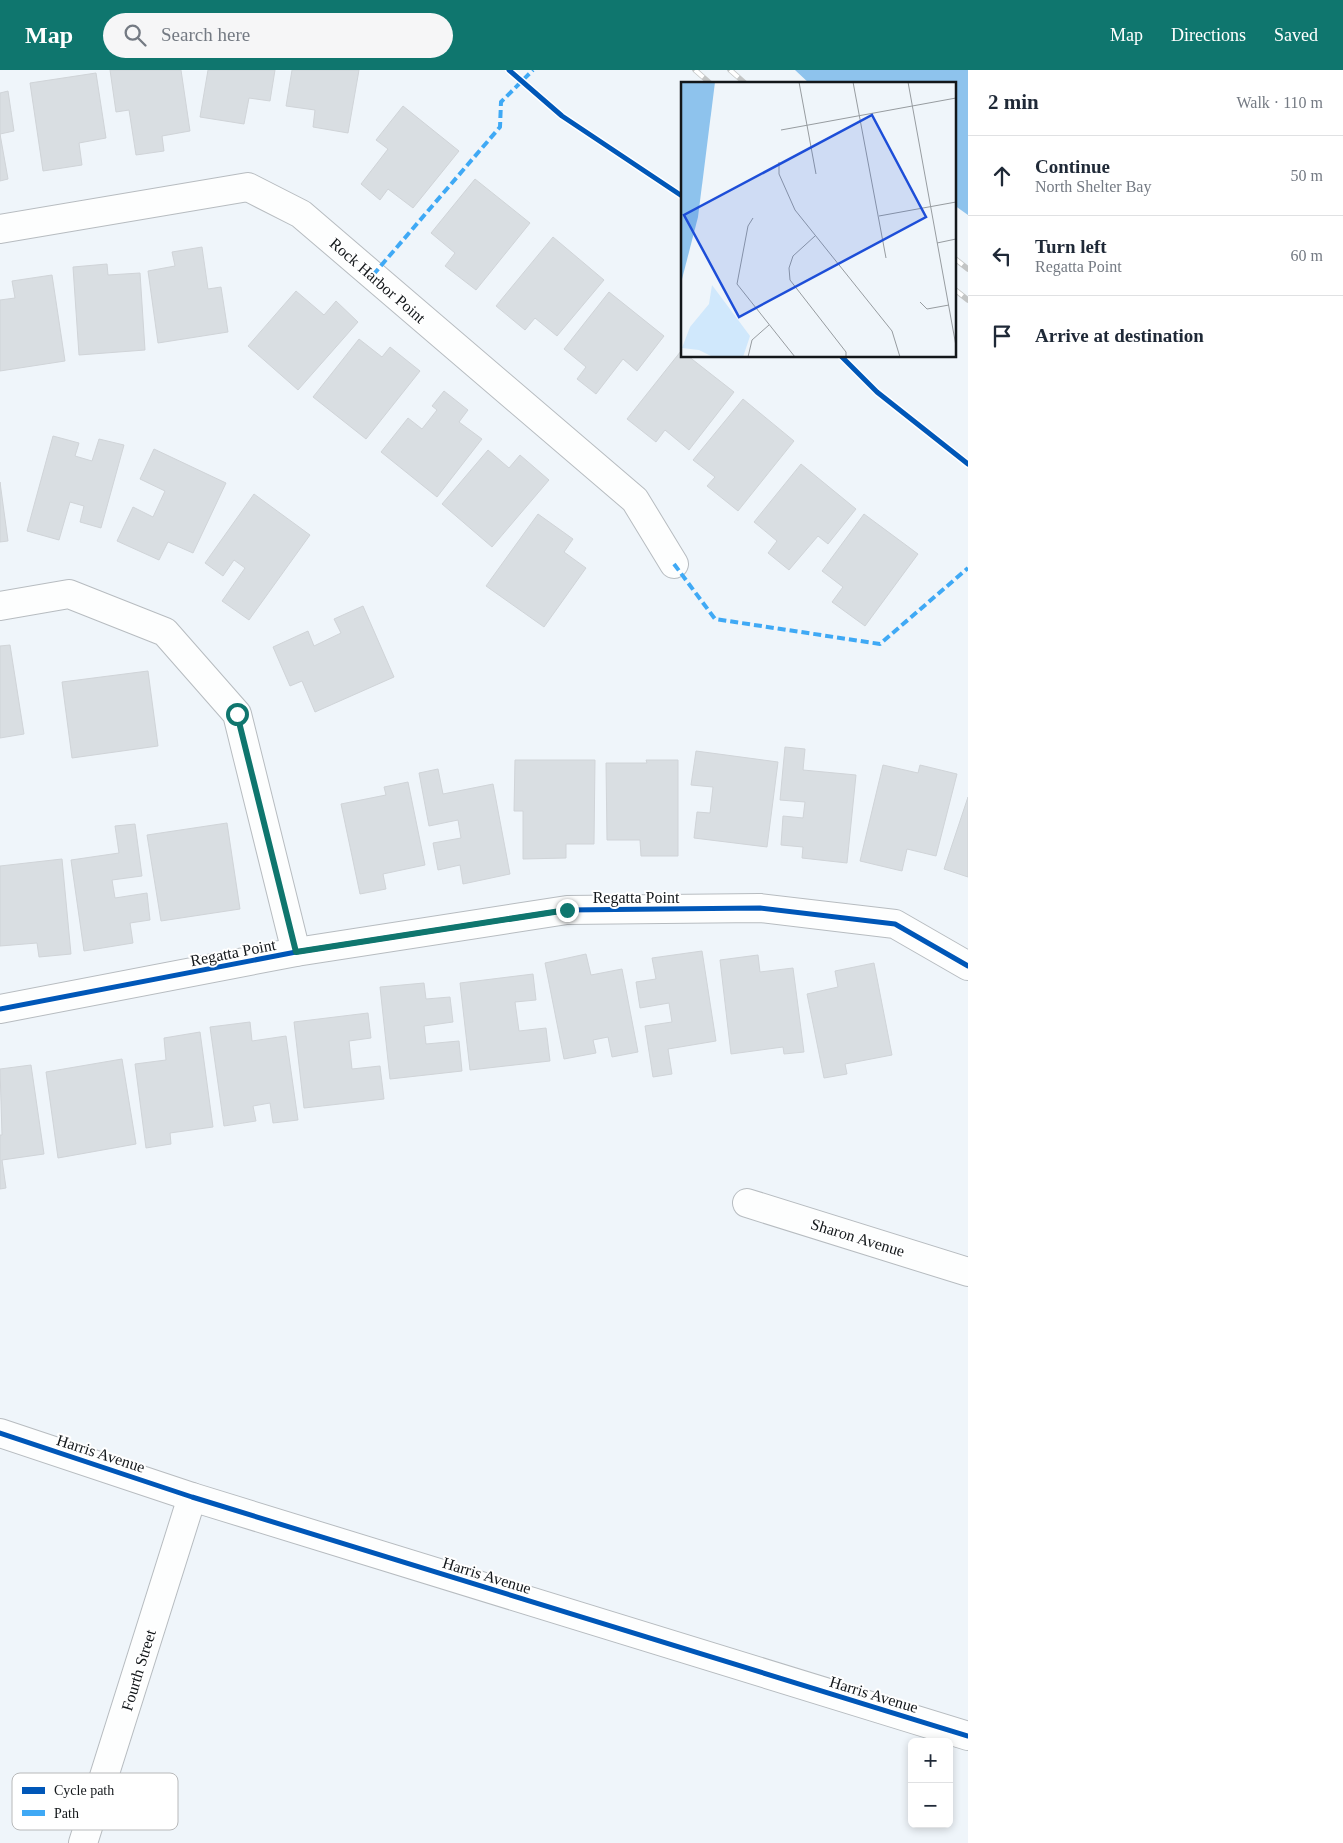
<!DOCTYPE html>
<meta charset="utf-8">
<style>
:root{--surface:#fff;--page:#f6f6f7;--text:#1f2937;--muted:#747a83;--line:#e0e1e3;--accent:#0f766e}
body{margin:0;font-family:"Times New Roman",serif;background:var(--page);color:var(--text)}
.controls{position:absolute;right:15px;bottom:15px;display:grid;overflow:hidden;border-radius:8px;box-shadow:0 2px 8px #0003}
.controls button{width:45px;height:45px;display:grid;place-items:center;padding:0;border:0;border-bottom:1px solid var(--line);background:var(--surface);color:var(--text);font:25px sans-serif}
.stop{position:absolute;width:15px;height:15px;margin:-11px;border:4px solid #0f766e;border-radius:50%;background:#fff}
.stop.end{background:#0f766e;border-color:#fff;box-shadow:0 1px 5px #0008}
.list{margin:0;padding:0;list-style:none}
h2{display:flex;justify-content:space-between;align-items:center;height:65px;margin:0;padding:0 20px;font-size:21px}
h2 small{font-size:16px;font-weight:400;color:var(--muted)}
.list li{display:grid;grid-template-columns:32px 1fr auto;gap:15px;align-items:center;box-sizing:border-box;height:80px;padding:0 20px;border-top:1px solid var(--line)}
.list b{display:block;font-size:19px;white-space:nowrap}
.list p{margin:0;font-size:16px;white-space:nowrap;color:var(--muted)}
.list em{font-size:16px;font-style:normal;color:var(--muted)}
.icon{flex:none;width:28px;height:28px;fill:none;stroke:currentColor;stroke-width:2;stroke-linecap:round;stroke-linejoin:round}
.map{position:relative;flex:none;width:968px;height:1773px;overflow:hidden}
header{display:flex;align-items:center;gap:30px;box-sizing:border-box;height:70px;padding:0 25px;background:var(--accent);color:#fff}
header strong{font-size:24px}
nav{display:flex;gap:28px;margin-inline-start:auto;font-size:18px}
.search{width:350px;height:45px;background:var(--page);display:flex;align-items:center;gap:12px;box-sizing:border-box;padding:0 18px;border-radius:28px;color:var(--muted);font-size:19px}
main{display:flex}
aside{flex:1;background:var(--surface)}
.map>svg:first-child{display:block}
.water{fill:#8ec3ed}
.building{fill:#d9dee2;stroke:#d0d4d8}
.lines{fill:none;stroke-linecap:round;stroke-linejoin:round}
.minor-casing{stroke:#b7bcc0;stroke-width:30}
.minor{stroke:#fdfefe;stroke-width:28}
.rail-casing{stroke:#c3c5c5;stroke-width:5.5}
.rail{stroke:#fff;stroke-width:4;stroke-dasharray:11;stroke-linecap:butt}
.quiet{stroke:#3fa9f5;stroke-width:4;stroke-dasharray:8 4;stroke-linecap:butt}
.cycleway-casing{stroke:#fff;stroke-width:8}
.cycleway{stroke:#0057b8;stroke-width:5}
.route{stroke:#0f766e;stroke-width:6}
.labels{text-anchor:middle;stroke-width:4;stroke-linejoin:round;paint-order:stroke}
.street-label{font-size:16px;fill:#13171a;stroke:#fff}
.inset-road{fill:none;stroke:#979ca0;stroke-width:1}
.view{fill:#1d4ed8;fill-opacity:0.15;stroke:#1d4ed8;stroke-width:2.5}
.inset-edge{fill:none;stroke:#13171a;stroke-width:2.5}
.key{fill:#fff;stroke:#b8b9ba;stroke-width:1}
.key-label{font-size:14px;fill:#13171a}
</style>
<header>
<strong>Map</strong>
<div class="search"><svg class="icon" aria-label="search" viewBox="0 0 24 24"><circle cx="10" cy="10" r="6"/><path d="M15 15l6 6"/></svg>Search here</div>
<nav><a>Map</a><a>Directions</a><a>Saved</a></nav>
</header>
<main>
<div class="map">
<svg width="968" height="1773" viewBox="0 0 968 1773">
<rect width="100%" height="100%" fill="#eff5fa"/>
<polygon class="water" points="795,0 968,0 968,145 954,135 954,14 810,14"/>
<g class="building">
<polygon points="110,0 181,0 190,61 162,66 164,81 136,85 129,40 116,42"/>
<polygon points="208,0 275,0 270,31 249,28 244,54 200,47"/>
<polygon points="292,0 359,0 348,63 313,57 315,40 286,36"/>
<polygon points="96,3 106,68 79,73 82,95 43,101 30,13"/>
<polygon points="8,21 14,61 0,64 8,109 0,111 0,23"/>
<polygon points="403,36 459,81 413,138 388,119 380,130 361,114 388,79 376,70"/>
<polygon points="475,109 530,153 476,220 445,196 455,183 431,163"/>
<polygon points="553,167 604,210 557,266 535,248 525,260 496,236"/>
<polygon points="202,177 208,219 221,217 228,262 158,273 148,201 175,196 172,182"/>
<polygon points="107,194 108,205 140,203 145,280 79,285 73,197"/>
<polygon points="52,205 65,291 0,301 0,230 15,228 12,211"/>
<polygon points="296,221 324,245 336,231 358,252 298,320 248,276"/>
<polygon points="609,222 664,266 637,301 623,289 596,324 577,309 586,297 564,279"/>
<polygon points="359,269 382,287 390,277 420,301 366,369 313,327"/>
<polygon points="681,281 682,286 688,286 734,322 689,380 665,360 656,372 627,349"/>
<polygon points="444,321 468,340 459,352 482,369 437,427 381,382 408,348 422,359 437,340 432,336"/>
<polygon points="743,329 794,371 738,441 707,416 715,407 693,390"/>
<polygon points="53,366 79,373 75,386 92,391 99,369 124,375 101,458 80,452 84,436 70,432 59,470 27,461"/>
<polygon points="154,379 226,413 193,483 168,472 159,490 117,471 133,437 153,447 165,421 140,409"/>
<polygon points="488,380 509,398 520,385 549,410 492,477 442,434"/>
<polygon points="801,394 856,439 828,474 818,466 789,500 768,483 777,471 754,452"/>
<polygon points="0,412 8,471 0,472"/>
<polygon points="254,424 310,465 249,550 222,531 245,498 234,490 223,506 205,493"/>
<polygon points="538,444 573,469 564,482 586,498 544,557 486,516"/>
<polygon points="864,444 918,484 865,556 832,532 843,517 822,501"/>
<polygon points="363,536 394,607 315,642 302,611 290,616 273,577 308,561 314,576 341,563 334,549"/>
<polygon points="10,575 24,664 0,668 0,576"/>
<polygon points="148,601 158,676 72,688 62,612"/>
<polygon points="785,677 805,679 803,700 856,705 847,793 802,788 803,777 781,775 783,746 803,748 805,732 780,730"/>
<polygon points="696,681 778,692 767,777 694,768 697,742 710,743 713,717 691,715"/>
<polygon points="515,690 595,690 594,774 566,774 566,788 523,789 523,741 514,741"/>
<polygon points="646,690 678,690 678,786 641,786 640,770 607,770 606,693 647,693"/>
<polygon points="883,695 918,703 920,695 957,704 936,786 907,779 902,801 860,791"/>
<polygon points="438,699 443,724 493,714 510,804 463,814 460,795 438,800 433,773 461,768 458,750 429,756 419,703"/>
<polygon points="408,712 425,795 383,804 386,819 360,824 341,734 386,725 384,717"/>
<polygon points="968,727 968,807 944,799"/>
<polygon points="227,753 240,839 161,851 147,765"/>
<polygon points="135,754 142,806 112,810 115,828 147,823 150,850 130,853 133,873 84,881 71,790 119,783 115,756"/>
<polygon points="62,789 71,884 39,887 37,873 0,876 0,796"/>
<polygon points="702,881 716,971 668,979 672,1004 653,1007 645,956 672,952 669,933 640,938 636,912 656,909 652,888"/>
<polygon points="586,884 591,905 622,899 638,982 612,987 608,967 593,970 596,983 564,989 545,893"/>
<polygon points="758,885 760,902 793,898 804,982 784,984 783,977 731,984 720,890"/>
<polygon points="874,893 892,985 845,994 847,1004 824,1008 807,924 838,917 835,901"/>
<polygon points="533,904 536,930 515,932 519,961 546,958 550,991 470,1000 460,913"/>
<polygon points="424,913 426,929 450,927 453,952 424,956 426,974 459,971 462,1001 390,1009 380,917"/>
<polygon points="368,943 371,968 349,971 352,999 380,996 384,1029 304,1038 294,952"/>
<polygon points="250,952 252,971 286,966 298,1050 273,1053 270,1033 253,1036 256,1051 224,1056 210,957"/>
<polygon points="200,962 213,1057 170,1063 171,1074 146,1078 135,994 166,990 164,968"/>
<polygon points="122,989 136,1074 58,1088 46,1002"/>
<polygon points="31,995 44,1084 2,1090 6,1118 0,1119 0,1065 2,1065 0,999"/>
</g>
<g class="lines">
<g class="minor-casing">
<g id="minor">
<polyline points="0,159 248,117 301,144 635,430 674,494"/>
<polyline points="0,536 69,524 165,562 237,644 296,882"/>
<polyline points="0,939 296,882 567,840 760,838 895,854 968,896"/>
<polyline points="747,1133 968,1202"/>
<polyline points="0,1363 192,1427 968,1666"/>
<polyline points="83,1773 192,1427"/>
</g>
</g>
<use href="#minor" class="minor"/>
<g class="rail-casing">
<g id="rail">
<polyline points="695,0 711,14"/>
<polyline points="730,0 746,14"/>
<polyline points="954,188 968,199"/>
<polyline points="954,219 968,230"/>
</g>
</g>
<use href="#rail" class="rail"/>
<g class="quiet">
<polyline points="373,205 500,57 501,32 533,0"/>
<polyline points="674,494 715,549 880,574 968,498"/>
</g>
<g class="cycleway-casing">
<g id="cycleway">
<polyline points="509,0 562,46 682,126"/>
<polyline points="841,286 877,322 968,394"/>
<polyline points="0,939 296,882 567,840 760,838 895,854 968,896"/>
<polyline points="0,1363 192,1427 968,1666"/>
</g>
</g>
<use href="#cycleway" class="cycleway"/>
</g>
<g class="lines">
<polyline class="route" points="237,644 296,882 567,840"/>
</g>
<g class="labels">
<g class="street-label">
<text transform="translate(378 210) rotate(41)" y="6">Rock Harbor Point</text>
<text x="636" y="833">Regatta Point</text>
<text transform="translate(233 882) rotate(-11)" y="6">Regatta Point</text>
<text transform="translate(858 1167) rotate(17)" y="6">Sharon Avenue</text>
<text transform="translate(101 1383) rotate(18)" y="6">Harris Avenue</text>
<text transform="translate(487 1505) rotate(17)" y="6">Harris Avenue</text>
<text transform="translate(138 1600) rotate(-73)" y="6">Fourth Street</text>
<text transform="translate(874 1624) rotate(17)" y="6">Harris Avenue</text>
</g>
</g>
<g transform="translate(681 12)">
<rect width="275" height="275" fill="#eff5fa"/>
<path d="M31,203L69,254L62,275H32L18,268L1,266L9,245L28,222Z" fill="#d0e8fc"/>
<path d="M0,0H34L17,135L0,201Z" fill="#8ec3ed"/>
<path class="inset-road" d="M118,0L135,92M172,0L205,176M227,0L275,264M100,48L275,16M98,80V92L114,128L211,249L219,275M198,134L275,120M72,136L67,144L56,202L114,275M134,154L112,174L108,186L109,198L165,270V275M256,161L275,157M239,220L246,227L268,223M67,275L71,258L88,243"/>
<path class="view" d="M191,33L245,135L58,235L3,133Z"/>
<rect width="275" height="275" class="inset-edge"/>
</g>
<rect x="12" y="1703" width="166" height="57" rx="8" class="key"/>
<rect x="22" y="1717" width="23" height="7" fill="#0057b8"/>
<rect x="22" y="1740" width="23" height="6" fill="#3fa9f5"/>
<g class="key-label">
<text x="54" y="1725">Cycle path</text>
<text x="54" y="1748">Path</text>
</g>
</svg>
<div class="controls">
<button>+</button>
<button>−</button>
</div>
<div class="stop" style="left:237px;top:644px"></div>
<div class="stop end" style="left:567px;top:840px"></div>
</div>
<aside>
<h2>2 min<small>Walk · 110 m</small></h2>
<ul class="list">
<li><svg class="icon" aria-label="ahead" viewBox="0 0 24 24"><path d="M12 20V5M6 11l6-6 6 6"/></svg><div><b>Continue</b><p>North Shelter Bay</p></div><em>50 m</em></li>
<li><svg class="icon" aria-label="left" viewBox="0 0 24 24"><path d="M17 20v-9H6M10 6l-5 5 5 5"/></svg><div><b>Turn left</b><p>Regatta Point</p></div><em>60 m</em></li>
<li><svg class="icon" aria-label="arrive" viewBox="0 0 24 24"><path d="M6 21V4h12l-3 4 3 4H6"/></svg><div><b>Arrive at destination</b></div></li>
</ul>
</aside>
</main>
